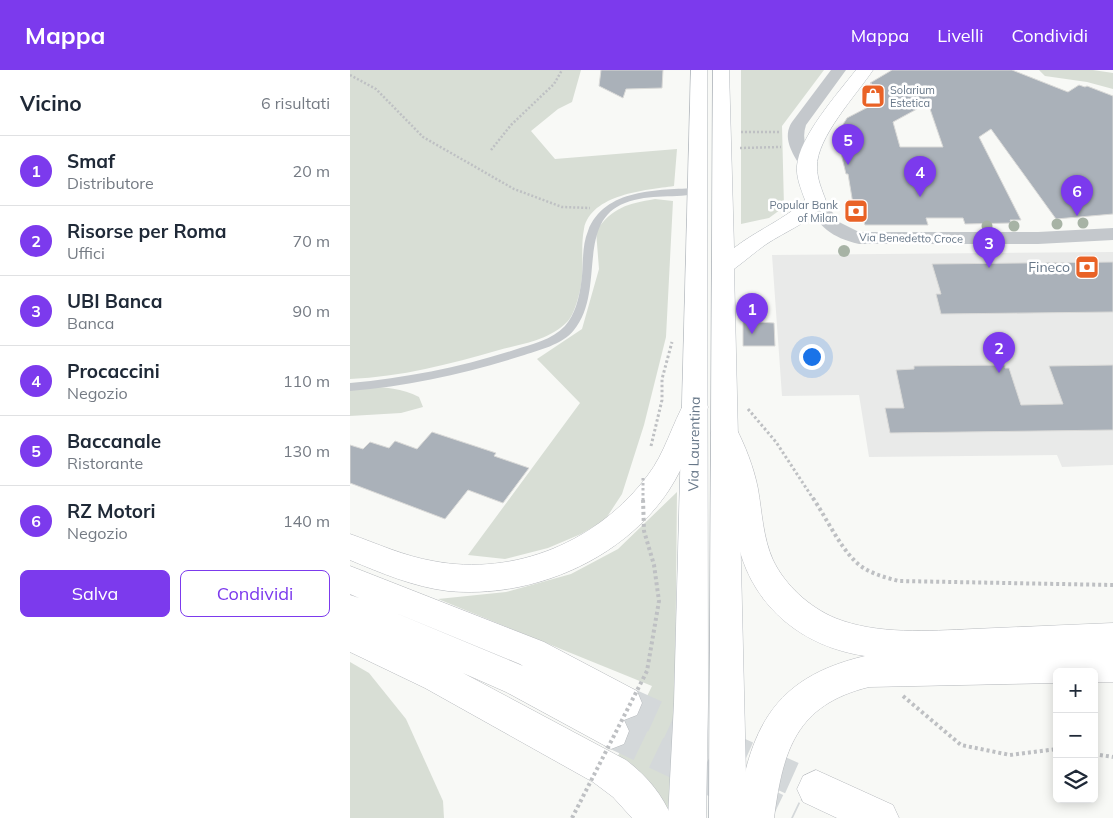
<!DOCTYPE html>
<html lang="it">
<meta charset="utf-8">
<style>
:root{--surface:#fff;--page:#f2f2f3;--text:#1f2937;--muted:#747a83;--line:#e0e1e3;--accent:#7c3aed}
body{margin:0;font-family:Mulish,sans-serif;background:var(--page);color:var(--text)}
.controls{position:absolute;right:15px;bottom:15px;display:grid;overflow:hidden;border-radius:8px;box-shadow:0 2px 12px #0003}
.controls button{width:45px;height:45px;display:grid;place-items:center;padding:0;border:0;border-bottom:1px solid var(--line);background:var(--surface);color:var(--text);font:25px sans-serif}
.you{position:absolute;left:461px;top:286px;width:18px;height:18px;margin:-12px;border:4px solid #fff;border-radius:50%;background:#1a73e8;box-shadow:0 0 0 8px #1a73e833}
.badge{display:grid;place-items:center;width:32px;height:32px;border-radius:50%;background:var(--accent);color:#fff;font-size:16px;font-weight:700}
.pin{position:absolute;translate:-50% -41px;filter:drop-shadow(0 1px 2px #0008)}
.pin::after{content:'';position:absolute;top:26px;width:18px;height:15px;background:inherit;clip-path:polygon(0 0,100% 0,50% 100%)}
.list{margin:0;padding:0;list-style:none}
h2{display:flex;justify-content:space-between;align-items:center;height:65px;margin:0;padding:0 20px;font-size:21px}
h2 small{font-size:16px;font-weight:400;color:var(--muted)}
.list li{display:grid;grid-template-columns:32px 1fr auto;gap:15px;align-items:center;box-sizing:border-box;height:70px;padding:0 20px;border-top:1px solid var(--line)}
.list b{display:block;font-size:19px;white-space:nowrap}
.list p{margin:0;font-size:16px;white-space:nowrap;color:var(--muted)}
.list em{font-size:16px;font-style:normal;color:var(--muted)}
.actions{display:flex;gap:10px;padding:15px 20px}
.actions a{flex:1;padding:11px 0;border:1px solid var(--accent);border-radius:8px;text-align:center;font-size:18px;color:var(--accent)}
.actions .main{background:var(--accent);color:#fff}
.icon{flex:none;width:28px;height:28px;fill:none;stroke:currentColor;stroke-width:2;stroke-linecap:round;stroke-linejoin:round}
.map{position:relative;flex:none;width:763px;height:748px;overflow:hidden}
header{display:flex;align-items:center;gap:30px;box-sizing:border-box;height:70px;padding:0 25px;background:var(--accent);color:#fff}
header strong{font-size:24px}
nav{display:flex;gap:28px;margin-inline-start:auto;font-size:18px}
main{display:flex}
aside{flex:1;background:var(--surface)}
.map>svg:first-child{display:block}
.built{fill:#e9eae9}
.green{fill:#d8ded5}
.building{fill:#aab1b9;stroke:#dadad8;fill-rule:evenodd}
.lines{fill:none;stroke-linecap:round;stroke-linejoin:round}
.highway-tunnel{stroke:#d4d8da;stroke-width:33;stroke-dasharray:33 17;stroke-linecap:butt}
.secondary-casing{stroke:#b6bbc0;stroke-width:1}
.highway-casing{stroke:#b7babe;stroke-width:1}
.path-far2{stroke:#bec0c3;stroke-width:2.5;stroke-dasharray:2 2;stroke-linecap:butt}
.path-far1{stroke:#bec0c3;stroke-width:3;stroke-dasharray:2.5 2.5;stroke-linecap:butt}
.path{stroke:#bec0c3;stroke-width:4;stroke-dasharray:3 3;stroke-linecap:butt}
.lane{fill:#c4c8cc;fill-rule:evenodd}
.street{fill:#c4c8cc;fill-rule:evenodd}
.secondary{fill:#fff;fill-rule:evenodd}
.highway{fill:#fff;fill-rule:evenodd}
.path-bridge-far1{stroke:#bec0c3;stroke-width:3;stroke-dasharray:2.5 2.5;stroke-linecap:butt}
.path-bridge{stroke:#bec0c3;stroke-width:4;stroke-dasharray:3 3;stroke-linecap:butt}
.tree{fill:#a7b3a5}
.labels{text-anchor:middle;stroke-width:5;stroke-linejoin:round;paint-order:stroke}
.far-poi-label{font-size:11px;fill:#677788;stroke:#fff;text-anchor:start}
.far-street-label{font-size:11px;fill:#677788;stroke:#fff}
.poi-label{font-size:14px;fill:#677788;stroke:#fff;text-anchor:end}
.street-label{font-size:14px;fill:#677788;stroke:#fff}
</style>
<header>
<strong>Mappa</strong>
<nav><a>Mappa</a><a>Livelli</a><a>Condividi</a></nav>
</header>
<main>
<aside>
<h2>Vicino<small>6 risultati</small></h2>
<ul class="list">
<li><span class="badge">1</span><div><b>Smaf</b><p>Distributore</p></div><em>20 m</em></li>
<li><span class="badge">2</span><div><b>Risorse per Roma</b><p>Uffici</p></div><em>70 m</em></li>
<li><span class="badge">3</span><div><b>UBI Banca</b><p>Banca</p></div><em>90 m</em></li>
<li><span class="badge">4</span><div><b>Procaccini</b><p>Negozio</p></div><em>110 m</em></li>
<li><span class="badge">5</span><div><b>Baccanale</b><p>Ristorante</p></div><em>130 m</em></li>
<li><span class="badge">6</span><div><b>RZ Motori</b><p>Negozio</p></div><em>140 m</em></li>
</ul>
<div class="actions"><a class="main">Salva</a><a>Condividi</a></div>
</aside>
<div class="map">
<svg width="763" height="748" viewBox="0 0 763 748">
<rect width="100%" height="100%" fill="#f8f9f6"/>
<polygon class="built" points="763,182 763,395 712,397 707,385 519,387 509,325 432,326 422,185"/>
<g class="green">
<path d="M0,0H231L222,32L208,39L181,61L205,89L327,79L324,116C296,120 241,124 234,159C230,179 235,199 230,220C228,229 224,244 218,251C200,270 172,274 149,280C100,294 51,307 0,309Z"/>
<polygon points="391,0 474,0 432,56 434,137 419,148 391,154"/>
<polygon points="689,0 743,0 763,3 763,19 737,12 695,6"/>
<path d="M305,129L323,131L316,267L294,355L272,424L255,450L231,464L198,478L155,489L118,485L230,333L187,289L232,259L249,199L246,161C263,137 277,134 305,129Z"/>
<path d="M16,317C35,317 52,318 69,327L73,337L51,343L0,346V318Z"/>
<polygon points="327,422 325,625 318,748 266,690 302,616 88,529 156,522 221,504 268,479"/>
<polygon points="0,592 19,603 56,649 93,731 94,748 0,748"/>
</g>
<g class="building">
<polygon points="251,0 313,0 312,18 276,19 273,28 249,16"/>
<path d="M542,0H662L718,22L729,15L735,17L737,16L763,26V144L706,149L641,59L629,67L671,150H660L661,153L615,154L613,148H576L578,155H515L514,152H506L498,104H496L490,79H498L492,56L497,48L524,34L519,31L523,29L518,26L523,24L517,22L523,19L518,16L522,14L520,13ZM578,33L593,77H550L543,52Z"/>
<polygon points="763,192 763,242 591,244 586,224 591,224 582,194"/>
<polygon points="393,251 424,253 425,276 393,276"/>
<polygon points="655,295 655,298 659,298 671,335 713,334 699,296 763,295 763,360 540,363 535,338 554,338 546,300 564,299 564,296"/>
<polygon points="82,362 146,383 144,386 179,398 153,433 118,420 95,449 0,413 0,375 13,379 20,372 39,378 45,371 67,379"/>
</g>
<g class="lines">
<g class="highway-tunnel">
<polyline points="275,633 466,719"/>
<polyline points="261,661 443,748"/>
</g>
<g class="secondary-casing">
<g id="secondary">
<polygon points="341,0 357,0 358,633 356,748 318,748 324,633"/>
<path d="M363,0H379L384,178C407,160 434,150 455,130C451,119 446,107 447,96C449,67 488,23 506,0H523C507,24 466,68 467,97C467,109 472,120 476,131C461,153 437,160 415,175C405,182 395,191 384,199L397,748H359Z"/>
</g>
</g>
<g class="highway-casing">
<g id="highway">
<path d="M345,327L354,330L358,337C346,364 336,394 319,420C273,490 181,529 98,521C64,517 31,503 0,490V464C28,474 54,486 83,491C165,507 249,471 298,405C315,383 322,354 336,330Z"/>
<path d="M375,353L385,356C395,375 404,398 408,419C412,442 413,468 423,490C435,515 459,537 485,548C527,565 579,561 623,559C670,557 716,555 763,553V612H744V602H707V613L519,617C446,635 433,680 424,748H386C400,659 422,608 515,586C454,577 405,539 389,478C383,457 383,435 378,414C374,397 367,380 361,363L365,356Z"/>
<path d="M0,496L194,572L287,621L292,633L287,645L274,650L279,661L274,674L261,679L156,622L113,603L276,690C297,706 312,724 322,748H282L263,727L243,712L75,618L0,582V525L9,528L0,524ZM41,541L170,594L173,596Z"/>
<polygon points="466,700 543,735 549,748 487,748 453,732 447,719 453,706"/>
</g>
</g>
<g class="path-far2">
<polyline points="0,5 26,19 73,67 164,119 212,137 240,138"/>
<polyline points="391,62 429,62"/>
<polyline points="390,78 431,77"/>
<polyline points="141,80 161,55 204,14 212,0"/>
</g>
<g class="path-far1">
<polyline points="398,339 426,372 464,430"/>
<polyline points="301,376 312,330 312,309 322,272"/>
</g>
<g class="path">
<path d="M463,428C475,446 489,475 504,490C515,502 533,507 549,511L763,515"/>
<polyline points="553,626 611,675 660,685 707,679"/>
<polyline points="744,684 763,687"/>
</g>
<path class="lane" d="M347,118L350,119V123C326,129 300,123 275,133C225,152 256,221 224,260C212,275 189,280 171,286C115,304 58,316 0,321V313C56,308 111,297 164,280C182,274 202,270 215,256C225,245 229,228 231,214C234,197 231,178 238,161C254,118 309,120 347,118Z"/>
<g class="street">
<path d="M481,0H496L456,55C451,70 457,81 465,93L463,97H451C442,83 432,67 442,52Z"/>
<path d="M466,126L472,127L489,152L509,162H688L763,158V170L688,174H509C481,167 469,158 457,131L460,127Z"/>
</g>
<use href="#secondary" class="secondary"/>
<use href="#highway" class="highway"/>
<polyline class="path-bridge-far1" points="293,408 293,430"/>
<polyline class="path-bridge" points="222,748 297,601 309,531 304,495 294,461 293,428"/>
</g>
<g class="tree">
<circle cx="733" cy="153" r="5.5"/>
<circle cx="707" cy="154" r="5.5"/>
<circle cx="637" cy="156" r="5.5"/>
<circle cx="664" cy="156" r="5.5"/>
<circle cx="494" cy="181" r="6"/>
</g>
<defs>
<g id="shop-square" transform="scale(1.25)"><rect x="-9" y="-9" width="18" height="18" rx="4" fill="#e96226" stroke="#fff"/><path d="M-5-2.5h2.3a2.7 3.5 0 0 1 5.4 0H5L5.5 6h-11ZM-1.5-2.5h3a1.5 2.3 0 0 0-3 0Z" fill="#fff"/></g>
<g id="bank-square" transform="scale(1.25)"><rect x="-9" y="-9" width="18" height="18" rx="4" fill="#e96226" stroke="#fff"/><path d="M-6-4H6V4H-6ZM0-2.3a2.3 2.3 0 1 0 0 4.6a2.3 2.3 0 1 0 0-4.6Z" fill="#fff"/></g>
</defs>
<g fill-rule="evenodd">
<use href="#shop-square" x="523" y="26"/>
<use href="#bank-square" x="506" y="141"/>
<use href="#bank-square" x="737" y="197"/>
</g>
<g class="labels">
<g class="far-poi-label">
<text x="540" y="24">Solarium<tspan x="540" dy="13">Estetica</tspan></text>
<text x="488" y="139" text-anchor="end">Popular Bank<tspan x="488" dy="13">of Milan</tspan></text>
</g>
<g class="far-street-label">
<text transform="translate(561 168) rotate(1)" y="4">Via Benedetto Croce</text>
</g>
<g class="poi-label">
<text x="720" y="202">Fineco</text>
</g>
<g class="street-label">
<text transform="translate(344 374) rotate(-89)" y="5">Via Laurentina</text>
</g>
</g>
</svg>
<div class="controls">
<button>+</button>
<button>−</button>
<button><svg class="icon" aria-label="layers" viewBox="0 0 24 24"><path d="M12 4l9 5-9 5-9-5zM3 14l9 5 9-5"/></svg></button>
</div>
<div class="you"></div>
<div class="pin badge" style="left:402px;top:264px">1</div>
<div class="pin badge" style="left:649px;top:303px">2</div>
<div class="pin badge" style="left:639px;top:198px">3</div>
<div class="pin badge" style="left:570px;top:127px">4</div>
<div class="pin badge" style="left:498px;top:95px">5</div>
<div class="pin badge" style="left:727px;top:146px">6</div>
</div>
</main>
